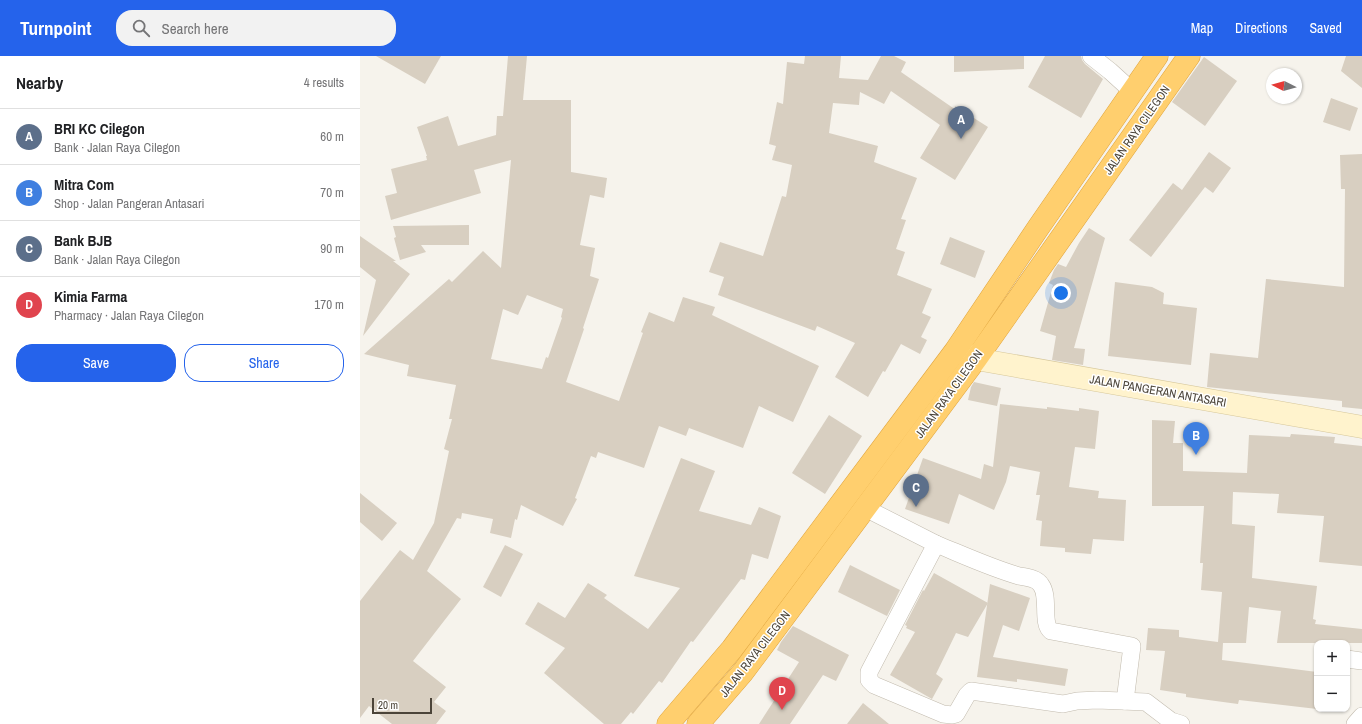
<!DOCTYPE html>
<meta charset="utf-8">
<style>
:root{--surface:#fff;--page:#f2f2f2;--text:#202124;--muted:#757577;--line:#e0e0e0;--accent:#2563eb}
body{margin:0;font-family:"Archivo Narrow",sans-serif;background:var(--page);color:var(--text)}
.controls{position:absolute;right:12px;bottom:12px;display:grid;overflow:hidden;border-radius:8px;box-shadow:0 1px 3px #0004}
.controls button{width:36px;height:36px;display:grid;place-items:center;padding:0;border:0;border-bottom:1px solid var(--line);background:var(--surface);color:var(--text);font:20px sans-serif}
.compass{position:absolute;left:906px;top:12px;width:36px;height:36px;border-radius:50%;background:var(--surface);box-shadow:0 1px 3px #0004;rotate:276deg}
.scale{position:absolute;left:12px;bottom:10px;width:60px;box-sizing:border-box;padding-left:4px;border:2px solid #4b4439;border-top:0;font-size:11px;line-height:14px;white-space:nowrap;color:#4b4439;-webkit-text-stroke:3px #fff;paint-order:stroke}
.you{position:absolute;left:701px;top:237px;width:14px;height:14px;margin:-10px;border:3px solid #fff;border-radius:50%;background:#1a73e8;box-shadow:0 0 0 6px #1a73e833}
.badge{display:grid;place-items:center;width:26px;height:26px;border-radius:50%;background:var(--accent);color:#fff;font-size:13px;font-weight:700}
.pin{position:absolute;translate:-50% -33px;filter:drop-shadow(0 1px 2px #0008)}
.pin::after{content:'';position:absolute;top:21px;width:14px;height:12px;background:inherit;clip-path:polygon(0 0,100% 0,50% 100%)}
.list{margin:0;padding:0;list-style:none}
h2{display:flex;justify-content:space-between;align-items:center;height:52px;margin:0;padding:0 16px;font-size:17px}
h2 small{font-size:13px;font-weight:400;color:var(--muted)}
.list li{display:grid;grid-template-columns:26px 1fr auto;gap:12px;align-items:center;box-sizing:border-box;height:56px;padding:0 16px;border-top:1px solid var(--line)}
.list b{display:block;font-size:15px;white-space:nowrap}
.list p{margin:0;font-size:13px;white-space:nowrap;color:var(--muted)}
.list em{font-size:13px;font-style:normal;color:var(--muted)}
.actions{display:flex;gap:8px;padding:12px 16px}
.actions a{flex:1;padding:9px 0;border:1px solid var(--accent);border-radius:16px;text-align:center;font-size:14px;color:var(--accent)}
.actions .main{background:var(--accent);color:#fff}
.icon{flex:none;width:22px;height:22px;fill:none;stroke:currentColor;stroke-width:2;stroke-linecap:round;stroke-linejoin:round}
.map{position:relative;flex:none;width:1002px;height:668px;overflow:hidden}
header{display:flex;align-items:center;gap:24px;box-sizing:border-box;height:56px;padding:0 20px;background:var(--accent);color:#fff}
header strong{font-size:19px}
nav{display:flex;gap:22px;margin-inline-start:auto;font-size:14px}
.search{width:280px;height:36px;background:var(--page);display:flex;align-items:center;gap:10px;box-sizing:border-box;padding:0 14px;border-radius:16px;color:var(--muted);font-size:15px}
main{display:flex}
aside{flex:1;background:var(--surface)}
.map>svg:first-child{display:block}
.building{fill:#d8cfc1;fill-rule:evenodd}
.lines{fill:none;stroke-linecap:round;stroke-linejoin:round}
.street-casing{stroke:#c2bbae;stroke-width:18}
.secondary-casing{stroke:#d6c79b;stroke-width:23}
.highway-casing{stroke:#e0a43c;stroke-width:23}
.street{stroke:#fff;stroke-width:17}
.secondary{stroke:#fff3cd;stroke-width:22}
.highway{stroke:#ffcf6e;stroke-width:22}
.labels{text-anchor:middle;stroke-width:3;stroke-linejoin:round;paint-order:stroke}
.street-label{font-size:12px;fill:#4b4439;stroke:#fff}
</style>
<header>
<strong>Turnpoint</strong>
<div class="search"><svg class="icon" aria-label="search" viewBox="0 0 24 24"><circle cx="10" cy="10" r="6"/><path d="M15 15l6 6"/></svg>Search here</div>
<nav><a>Map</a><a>Directions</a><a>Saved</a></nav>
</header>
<main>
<aside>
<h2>Nearby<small>4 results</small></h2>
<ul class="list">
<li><span class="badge" style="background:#5c6f8a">A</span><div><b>BRI KC Cilegon</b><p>Bank · Jalan Raya Cilegon</p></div><em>60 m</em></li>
<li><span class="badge" style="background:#3f7fe0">B</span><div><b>Mitra Com</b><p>Shop · Jalan Pangeran Antasari</p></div><em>70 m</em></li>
<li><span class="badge" style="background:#5c6f8a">C</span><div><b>Bank BJB</b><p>Bank · Jalan Raya Cilegon</p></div><em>90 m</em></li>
<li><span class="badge" style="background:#e0444e">D</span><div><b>Kimia Farma</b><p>Pharmacy · Jalan Raya Cilegon</p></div><em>170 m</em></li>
</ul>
<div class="actions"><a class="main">Save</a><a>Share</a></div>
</aside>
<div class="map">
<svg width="1002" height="668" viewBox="0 0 1002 668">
<rect width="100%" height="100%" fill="#f6f3ec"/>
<g class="building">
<polygon points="16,0 81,0 65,28"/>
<path d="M148,0H167L163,44H211V116L247,122L244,142L230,139L220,189L235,192L230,220L239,223L223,272L224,273L206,326L259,345L283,277L281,276L289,256L314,266L323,241L355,251L352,259L459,310L433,366L399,350L383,392L329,372L326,380L299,370L284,412L238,396L236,402L231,400L215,442L217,443L203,470L161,449L157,464L155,463L151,482L130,477L133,463L102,457L101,463L97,462L67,515L101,543L53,605L86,631L74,646L86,655L76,668H32L9,650L0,662V545L40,494L53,504L74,467L89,395L84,393L92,363H89L96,329L47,320L49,309L4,298L89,223L92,226L123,195L141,212L151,104L114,114L121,137L31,164L25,140L37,137L31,113L67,104L66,100H67L57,71L88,60L98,90L136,79L137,60H143ZM167,239L203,253L201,261L202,262L188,302L186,301L182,313L131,303L143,253L158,259Z"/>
<polygon points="445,0 481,0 479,22 508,24 521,0 534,0 546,6 541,16 596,54 595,50 628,71 595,124 560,102 580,69 531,35 524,48 500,36 499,49 473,47 469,77 518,90 514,106 557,122 541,163 546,164 536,193 545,196 537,219 572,233 562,257 571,261 561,281 567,284 560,298 541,288 525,316 523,315 508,341 475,321 495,287 457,270 455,275 358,239 364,221 349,216 360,186 403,200 422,140 426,141 432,109 412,104 416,90 409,88 417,46 423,48 427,6 444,8"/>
<polygon points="594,0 664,0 664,13 594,16"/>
<polygon points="685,0 721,0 722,4 725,8 743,23 721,62 668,31"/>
<polygon points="986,0 1002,0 1002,32 981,15"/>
<polygon points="844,1 877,25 845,70 812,46"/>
<polygon points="971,42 998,52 990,75 963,66"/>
<polygon points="849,96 871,112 853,137 845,131 791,201 769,184 813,127 822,134"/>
<polygon points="1002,98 1002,353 982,351 982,345 847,331 850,297 898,302 906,223 984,231 985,133 981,133 980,99"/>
<polygon points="109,169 109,189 61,189 66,196 40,204 34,182 36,181 33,170"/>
<polygon points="729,172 745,182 714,292 725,293 723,309 692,304 696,280 680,275 693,229 689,227 694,214 698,208 706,211 719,187"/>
<polygon points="0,180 36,205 33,205 50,218 3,280 16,224 0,211"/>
<polygon points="590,181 625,195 615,222 580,208"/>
<polygon points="755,226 792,231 804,237 803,248 837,252 831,309 748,300"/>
<polygon points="614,326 641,332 637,350 608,344 611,331"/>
<polygon points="640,348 687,353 687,351 719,355 719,352 739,355 735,393 715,391 709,431 739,435 738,442 766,444 764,485 733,483 731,498 705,496 705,492 680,490 682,465 676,464 680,439 676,439 680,416 650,410 646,426 634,454 599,438 589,468 545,453 563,402 621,423 624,408 633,411"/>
<polygon points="469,359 502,380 465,438 432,417"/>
<polygon points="792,364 815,365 813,387 823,387 823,415 887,417 889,379 930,381 931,378 975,381 974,387 1002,390 1002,510 959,506 964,460 917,457 919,438 873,436 872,468 895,470 892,522 957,530 953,563 956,564 955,568 1002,573 1002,587 917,587 921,555 889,551 886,587 863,587 862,604 957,616 957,653 879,644 878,648 826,641 826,638 800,634 805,595 786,594 788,572 819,574 819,581 858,586 862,536 841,534 843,507 840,507 844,450 792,450"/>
<polygon points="321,402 355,415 339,455 391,469 399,451 421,460 408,503 392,498 385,524 381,523 333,586 331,585 302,627 299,625 273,658 271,656 261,668 244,668 184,617 205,592 165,568 178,546 205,562 228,527 247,539 244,542 288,573 320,532 274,520"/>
<polygon points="0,437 37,467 22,485 0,466"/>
<polygon points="145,489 163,498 141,541 123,531"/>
<polygon points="490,509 540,534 527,560 478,536"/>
<polygon points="574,517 628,547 608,581 596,577 576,618 583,623 572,643 530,619 555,576 546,572 547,570 545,569 563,534 564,535"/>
<polygon points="630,528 670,542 659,575 643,569 633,601 708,613 705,630 657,623 657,626 617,621"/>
<polygon points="433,570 489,599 476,625 463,619 430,668 399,668 439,606 417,594 421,586"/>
<polygon points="503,647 529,668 487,668"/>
</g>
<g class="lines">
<g class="street-casing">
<g id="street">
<polyline points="731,0 750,15 772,35"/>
<polyline points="505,452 576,488 509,616 509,624 514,629 583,658 592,659 596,658 607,639 611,635 703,648 717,645 737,644 786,646 811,665 821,668"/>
<path d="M576,488C603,499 631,512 659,520C666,521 677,522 681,529C690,541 681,567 691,575L772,590L765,645"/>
<polyline points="987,603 1002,605"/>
<polyline points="995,668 1002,660"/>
</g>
</g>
<g class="secondary-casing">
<polyline id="secondary" points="601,296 616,303 1002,371"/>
</g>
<g class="highway-casing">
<g id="highway">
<polyline points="308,668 372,593 596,294 678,172 797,0"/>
<polyline points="338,668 383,616 616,303 829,0"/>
</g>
</g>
<use href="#street" class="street"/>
<use href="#secondary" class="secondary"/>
<use href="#highway" class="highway"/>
</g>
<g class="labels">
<g class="street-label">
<text transform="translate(777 74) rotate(-55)" y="4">JALAN RAYA CILEGON</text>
<text transform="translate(798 335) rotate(10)" y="4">JALAN PANGERAN ANTASARI</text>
<text transform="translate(589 338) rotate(-54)" y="4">JALAN RAYA CILEGON</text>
<text transform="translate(395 598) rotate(-52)" y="4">JALAN RAYA CILEGON</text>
</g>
</g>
</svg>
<div class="controls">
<button>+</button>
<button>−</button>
</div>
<svg class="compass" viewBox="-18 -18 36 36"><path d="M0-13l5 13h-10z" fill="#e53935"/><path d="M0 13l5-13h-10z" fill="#757577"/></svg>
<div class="scale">20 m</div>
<div class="you"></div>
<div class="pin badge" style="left:601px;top:83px;background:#5c6f8a">A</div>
<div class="pin badge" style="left:836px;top:399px;background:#3f7fe0">B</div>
<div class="pin badge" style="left:556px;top:451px;background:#5c6f8a">C</div>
<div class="pin badge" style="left:422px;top:654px;background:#e0444e">D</div>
</div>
</main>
